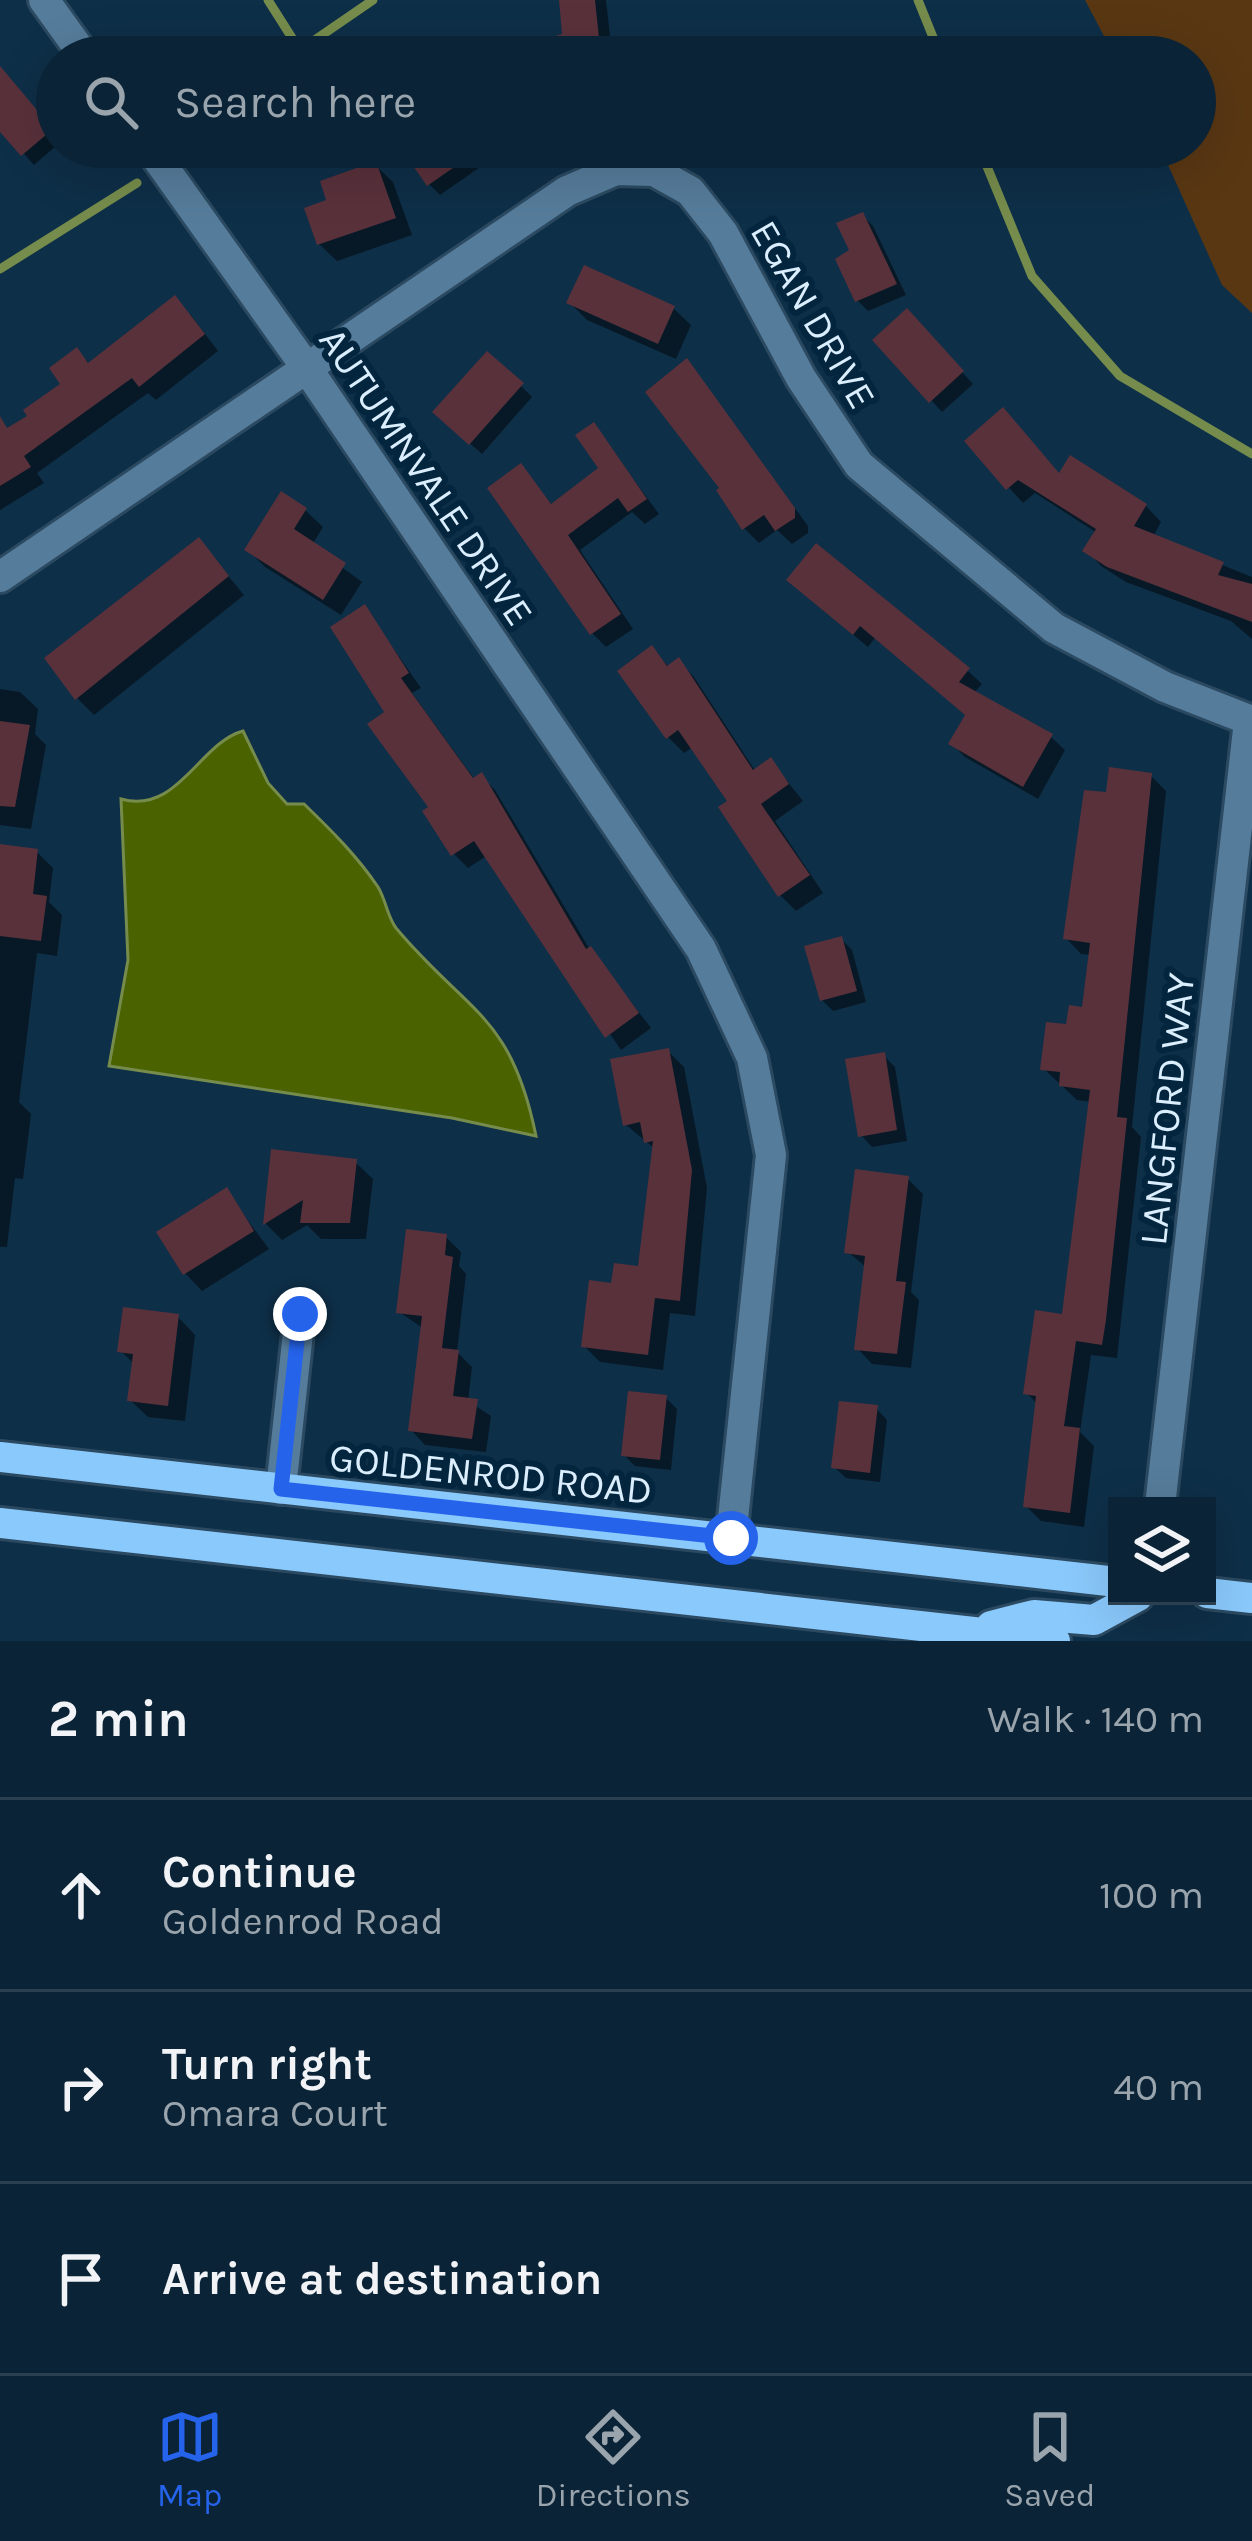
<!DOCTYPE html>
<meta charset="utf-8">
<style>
:root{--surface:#0a2336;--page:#182f42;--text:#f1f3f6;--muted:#99a4ad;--line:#2a4051;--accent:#2563eb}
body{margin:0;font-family:Karla,sans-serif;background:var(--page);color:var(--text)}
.controls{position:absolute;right:36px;bottom:36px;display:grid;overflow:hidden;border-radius:0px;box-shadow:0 12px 48px #0002}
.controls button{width:108px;height:108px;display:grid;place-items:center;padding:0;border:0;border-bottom:3px solid var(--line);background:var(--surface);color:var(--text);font:60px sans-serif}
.stop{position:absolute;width:36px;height:36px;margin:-27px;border:9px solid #2563eb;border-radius:50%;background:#fff}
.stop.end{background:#2563eb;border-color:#fff;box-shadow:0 3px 12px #0008}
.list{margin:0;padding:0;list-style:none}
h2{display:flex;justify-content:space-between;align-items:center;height:156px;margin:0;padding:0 48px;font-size:51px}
h2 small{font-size:39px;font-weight:400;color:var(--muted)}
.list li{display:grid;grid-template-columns:78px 1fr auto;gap:36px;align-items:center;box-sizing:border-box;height:192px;padding:0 48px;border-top:3px solid var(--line)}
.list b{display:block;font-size:45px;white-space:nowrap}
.list p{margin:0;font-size:39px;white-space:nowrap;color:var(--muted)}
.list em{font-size:39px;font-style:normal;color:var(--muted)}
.icon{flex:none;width:66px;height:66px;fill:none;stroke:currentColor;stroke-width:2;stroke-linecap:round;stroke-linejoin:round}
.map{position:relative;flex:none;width:1252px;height:1641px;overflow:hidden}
.search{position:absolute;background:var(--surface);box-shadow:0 12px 48px #0002;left:36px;right:36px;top:36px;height:132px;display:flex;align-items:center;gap:30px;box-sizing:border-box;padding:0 42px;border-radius:66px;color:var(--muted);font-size:45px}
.sheet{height:732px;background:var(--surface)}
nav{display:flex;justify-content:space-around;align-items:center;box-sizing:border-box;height:168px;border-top:3px solid var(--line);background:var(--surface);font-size:33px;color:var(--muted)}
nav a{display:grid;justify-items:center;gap:6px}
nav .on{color:var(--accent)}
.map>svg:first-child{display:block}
.green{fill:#593713}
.water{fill:#4b6200;stroke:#768c4c;stroke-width:3}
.shadow{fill:#0007}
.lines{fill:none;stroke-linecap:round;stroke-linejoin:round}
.stream{stroke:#768c4c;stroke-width:9}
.building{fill:#59313b}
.minor-casing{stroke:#2b4a61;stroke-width:36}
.major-casing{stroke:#2b4a61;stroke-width:36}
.minor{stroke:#567c9b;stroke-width:30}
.major{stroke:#8ac9fc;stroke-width:30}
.route{stroke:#2563eb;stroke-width:15}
.labels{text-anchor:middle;stroke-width:12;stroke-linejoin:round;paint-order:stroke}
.street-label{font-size:39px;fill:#dbeefe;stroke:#03253d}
</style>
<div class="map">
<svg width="1252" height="1641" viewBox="0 0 1252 1641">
<rect width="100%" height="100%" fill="#0e2f48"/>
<polygon class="green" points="1085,0 1252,0 1252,313 1222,285 1160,147 1195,147 1195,57 1115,57"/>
<path class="water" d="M243,731L268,783L287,804H304C331,830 357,856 378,887C386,900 387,916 396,928C467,1013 511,1013 536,1136L452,1118L109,1066L128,960L121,799C178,815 199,743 243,731Z"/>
<g class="shadow">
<polygon points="562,0 606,0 611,45 680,57 541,57 566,36"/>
<polygon points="435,46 444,57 418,57"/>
<polygon points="12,82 57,136 57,145 34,165 0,127"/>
<polygon points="423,147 490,147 496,156 440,195 429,184"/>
<polygon points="812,147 845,147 830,163"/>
<polygon points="375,165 393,182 412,235 337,261 319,244 330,202"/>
<polygon points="862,215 873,226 906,295 868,311 857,300"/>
<polygon points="570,303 673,308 691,325 676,359 587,320"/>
<polygon points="190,314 218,351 156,400 148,393 37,473 44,483 0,510 0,436 31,417 64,384 77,351 91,365"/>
<polygon points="918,323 973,384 942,412 876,340"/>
<polygon points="687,362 808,526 808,533 792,544 777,530 759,543 744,528 724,488"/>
<polygon points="521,386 532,397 482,454 447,423"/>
<polygon points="594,426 659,514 645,524 632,512 580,550 633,629 606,647 592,633 521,467 553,506 602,469"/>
<polygon points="968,442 1146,506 1161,522 1153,537 1252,577 1252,639 1231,621 1126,582 1101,566 1086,550 1097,533 1035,493 1023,503"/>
<polygon points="305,510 323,527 312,545 362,582 341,615 265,567 248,550"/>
<polygon points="199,541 244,595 94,715 77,698"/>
<polygon points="816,548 968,671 982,684 974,693 1051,737 1065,750 1038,799 965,757 952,744 967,716 875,638 868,647 803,593"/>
<polygon points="365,608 421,688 412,693 475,780 481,776 495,790 589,948 651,1028 621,1050 488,855 468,868 454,854 388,712"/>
<polygon points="652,649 670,668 678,661 694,677 756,772 771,761 803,801 775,821 823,893 796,911 780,895 731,802 693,747 684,753 668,737"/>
<polygon points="0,689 20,692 38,709 35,734 46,745 31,829 0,825"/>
<polygon points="1151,776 1166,791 1132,1127 1141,1137 1117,1358 1091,1355 1080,1432 1094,1446 1084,1527 1041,1521 1026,1506 1038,1405 1027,1393 1064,1317 1092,1102 1077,1100 1044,1069 1084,1010 1091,955 1081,954 1066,938 1108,796"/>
<polygon points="0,847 37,852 53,868 49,902 62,915 57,956 37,953 19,1102 31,1114 23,1179 15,1178 7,1247 0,1247"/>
<polygon points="841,939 852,950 866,1002 833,1011 822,1000"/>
<polygon points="668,1051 684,1067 707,1188 695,1316 670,1313 663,1370 600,1362 584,1346 614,1286 641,1270 655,1149 625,1124"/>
<polygon points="884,1056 895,1067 907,1141 872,1147 861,1135"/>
<polygon points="274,1153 355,1162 373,1179 366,1239 321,1239 307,1225 282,1240 266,1224"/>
<polygon points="908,1179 923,1194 911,1292 919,1300 911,1368 872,1364 857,1348 867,1268 848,1252"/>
<polygon points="226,1191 269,1249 202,1291 185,1273"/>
<polygon points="446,1237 461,1252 459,1266 466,1274 457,1352 472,1367 468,1401 491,1416 486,1452 425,1445 411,1430 423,1328 399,1312"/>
<polygon points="178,1317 195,1335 185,1421 148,1417 130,1400 135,1365 121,1351"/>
<polygon points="666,1398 677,1409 671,1470 635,1466 624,1455"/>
<polygon points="876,1408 887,1420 880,1482 846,1478 834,1467"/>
</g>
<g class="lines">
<g class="stream">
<polyline points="268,0 299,49"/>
<polyline points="918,0 941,57"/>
<polyline points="290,57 373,0"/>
<polyline points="979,147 1032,276 1120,376 1252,454"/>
<polyline points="0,269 137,183"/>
</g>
</g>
<g class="building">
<polygon points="559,0 595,0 601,57 507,57 506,51 562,34"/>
<polygon points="0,66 53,129 21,156 0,132"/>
<polygon points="400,147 483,147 427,186"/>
<polygon points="376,161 396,218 317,245 304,208 326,200 320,181"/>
<polygon points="863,212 897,284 855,302 835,259 849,250 836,223"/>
<polygon points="584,265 675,306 658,344 566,303"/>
<polygon points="175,295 205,334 139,387 132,378 24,456 31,467 0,486 0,416 7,428 27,416 23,410 60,384 49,368 77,347 88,363"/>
<polygon points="907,308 964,371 929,403 872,340"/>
<polygon points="487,351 524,383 469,445 432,412"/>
<polygon points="687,358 795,508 795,518 775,531 764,515 742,530 716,490 719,488 645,392"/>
<polygon points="1003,407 1059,473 1070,455 1147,504 1134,526 1224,562 1218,575 1252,584 1252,622 1107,567 1082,551 1096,529 1018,480 1006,490 964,441"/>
<polygon points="594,422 647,499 628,512 618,498 568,535 621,614 590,635 487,488 521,463 551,504 598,468 575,435"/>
<polygon points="281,491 307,508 294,529 346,563 323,600 244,550"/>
<polygon points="199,537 229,576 75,700 44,658"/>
<polygon points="816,543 970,668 959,682 1053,734 1023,787 948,744 965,715 860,626 853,635 786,580"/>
<polygon points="365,604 409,673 401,678 473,778 482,772 586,949 591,946 639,1013 605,1038 474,841 451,856 422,811 428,807 367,724 384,712 330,627"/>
<polygon points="652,645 667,666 679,657 753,770 771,757 789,784 761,804 810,875 778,897 718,807 727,801 678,730 666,739 617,671"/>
<polygon points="0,721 30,725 15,807 0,806"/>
<polygon points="1109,767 1152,773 1117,1117 1127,1118 1106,1320 1102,1345 1076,1341 1064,1426 1080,1428 1070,1513 1023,1507 1036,1396 1023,1394 1035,1310 1062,1314 1090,1090 1059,1086 1060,1072 1040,1070 1046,1022 1066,1024 1069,1005 1082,1007 1090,943 1063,939 1084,790 1106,792"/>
<polygon points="0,844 38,849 33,894 47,896 41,941 0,936"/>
<polygon points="842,936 857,991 820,1001 804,946"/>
<polygon points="669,1048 692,1170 680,1301 655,1298 648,1355 581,1347 589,1280 611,1283 614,1263 638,1266 653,1141 644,1143 640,1122 623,1126 610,1059"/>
<polygon points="885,1052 897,1130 858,1137 845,1059"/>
<polygon points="271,1149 357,1159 350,1223 300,1223 303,1200 263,1225"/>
<polygon points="855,1169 909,1176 896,1281 906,1282 897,1354 854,1350 865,1256 844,1253"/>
<polygon points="227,1187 254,1231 183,1275 156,1232"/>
<polygon points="406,1229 447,1234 445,1255 453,1257 442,1348 459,1350 453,1396 478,1399 472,1439 408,1431 422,1316 396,1313"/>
<polygon points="123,1307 179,1314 168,1406 127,1401 133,1354 117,1352"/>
<polygon points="628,1391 667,1395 660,1460 621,1456"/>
<polygon points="839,1401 878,1405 870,1473 831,1468"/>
</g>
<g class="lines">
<g class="minor-casing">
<g id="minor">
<polyline points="44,0 85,57"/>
<polyline points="149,147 306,367 701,949 752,1058 771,1155 731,1538"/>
<polyline points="0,577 567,191 616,170 654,171 690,191 723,233 801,378 859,465 1054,628 1165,687 1252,721"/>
<polyline points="281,1489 300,1314"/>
<polyline points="1160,1506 1249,721"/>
</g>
</g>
<g class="major-casing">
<g id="major">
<polyline points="0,1457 1117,1582"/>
<polyline points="0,1523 1055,1641"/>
<polyline points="1207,1593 1252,1598"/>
<polyline points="991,1626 1034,1615 1094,1620 1138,1596"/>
</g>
</g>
<use href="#minor" class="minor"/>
<use href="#major" class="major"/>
</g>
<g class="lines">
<polyline class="route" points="300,1314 281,1489 731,1538"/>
</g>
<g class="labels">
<g class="street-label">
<text transform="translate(814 314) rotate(60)" y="14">EGAN DRIVE</text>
<text transform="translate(427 476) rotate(56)" y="14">AUTUMNVALE DRIVE</text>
<text transform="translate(1166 1109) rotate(-84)" y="14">LANGFORD WAY</text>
<text transform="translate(491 1473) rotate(6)" y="14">GOLDENROD ROAD</text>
</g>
</g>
</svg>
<div class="controls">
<button><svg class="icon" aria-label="layers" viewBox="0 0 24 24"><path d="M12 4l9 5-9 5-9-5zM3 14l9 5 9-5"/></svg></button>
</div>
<div class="stop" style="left:731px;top:1538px"></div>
<div class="stop end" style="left:300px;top:1314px"></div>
<div class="search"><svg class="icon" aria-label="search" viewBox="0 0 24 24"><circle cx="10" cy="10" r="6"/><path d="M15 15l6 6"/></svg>Search here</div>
</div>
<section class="sheet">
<h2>2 min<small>Walk · 140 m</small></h2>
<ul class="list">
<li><svg class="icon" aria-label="ahead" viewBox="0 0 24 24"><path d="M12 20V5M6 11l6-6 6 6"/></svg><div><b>Continue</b><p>Goldenrod Road</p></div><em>100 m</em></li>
<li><svg class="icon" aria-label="right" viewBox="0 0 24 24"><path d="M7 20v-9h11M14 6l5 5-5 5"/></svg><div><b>Turn right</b><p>Omara Court</p></div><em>40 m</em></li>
<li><svg class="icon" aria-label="arrive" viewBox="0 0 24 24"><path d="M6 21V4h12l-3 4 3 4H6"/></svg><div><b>Arrive at destination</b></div></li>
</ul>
</section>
<nav>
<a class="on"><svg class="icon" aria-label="map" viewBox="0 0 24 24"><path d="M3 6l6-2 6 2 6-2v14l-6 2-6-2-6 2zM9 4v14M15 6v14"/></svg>Map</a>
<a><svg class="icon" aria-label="directions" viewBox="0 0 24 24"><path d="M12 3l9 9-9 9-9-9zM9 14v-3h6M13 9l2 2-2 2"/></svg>Directions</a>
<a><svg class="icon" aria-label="saved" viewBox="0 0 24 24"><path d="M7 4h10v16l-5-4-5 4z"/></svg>Saved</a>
</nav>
